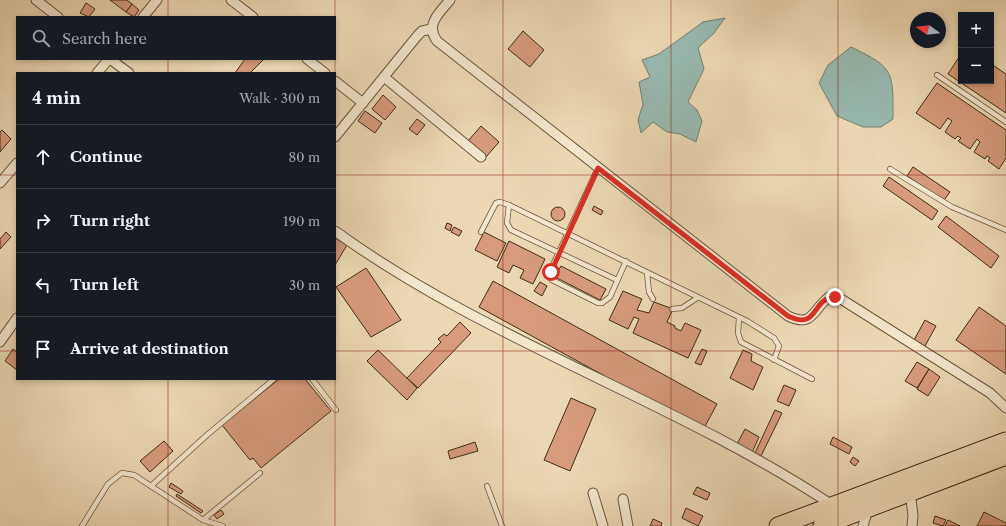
<!DOCTYPE html>
<meta charset="utf-8">
<style>
:root{--surface:#171b24;--page:#242831;--text:#f1f3f6;--muted:#9ea1a6;--line:#363941}
body{margin:0;font-family:"Libre Caslon Text",serif;background:var(--page);color:var(--text)}
.controls{position:absolute;right:12px;top:12px;display:grid;overflow:hidden;border-radius:0px;box-shadow:0 2px 6px #0003}
.controls button{width:36px;height:36px;display:grid;place-items:center;padding:0;border:0;border-bottom:1px solid var(--line);background:var(--surface);color:var(--text);font:20px sans-serif}
.compass{position:absolute;left:910px;top:12px;width:36px;height:36px;border-radius:50%;background:var(--surface);box-shadow:0 2px 6px #0003;rotate:285deg}
.stop{position:absolute;width:12px;height:12px;margin:-9px;border:3px solid #d93025;border-radius:50%;background:#fff}
.stop.end{background:#d93025;border-color:#fff;box-shadow:0 1px 4px #0008}
.list{margin:0;padding:0;list-style:none}
h2{display:flex;justify-content:space-between;align-items:center;height:52px;margin:0;padding:0 16px;font-size:17px}
h2 small{font-size:13px;font-weight:400;color:var(--muted)}
.list li{display:grid;grid-template-columns:26px 1fr auto;gap:12px;align-items:center;box-sizing:border-box;height:64px;padding:0 16px;border-top:1px solid var(--line)}
.list b{display:block;font-size:15px;white-space:nowrap}
.list em{font-size:13px;font-style:normal;color:var(--muted)}
.icon{flex:none;width:22px;height:22px;fill:none;stroke:currentColor;stroke-width:2;stroke-linecap:round;stroke-linejoin:round}
.map{position:relative;flex:none;width:1006px;height:526px;overflow:hidden}
.search{position:absolute;background:var(--surface);box-shadow:0 2px 6px #0003;left:16px;top:16px;width:320px;height:44px;display:flex;align-items:center;gap:10px;box-sizing:border-box;padding:0 14px;border-radius:0px;color:var(--muted);font-size:15px}
.panel{position:absolute;background:var(--surface);box-shadow:0 2px 6px #0003;left:16px;top:72px;width:320px;height:308px;border-radius:0px}
.map>svg:first-child{display:block}
.water{fill:#98b9b0;stroke:#758172}
.building{fill:#d79b7b;stroke:#402d15}
.lines{fill:none;stroke-linecap:round;stroke-linejoin:round}
.lane-casing{stroke:#6b583c;stroke-width:6}
.street-casing{stroke:#6b583c;stroke-width:11}
.highway-casing{stroke:#402d15;stroke-width:19}
.lane{stroke:#f2e6cd;stroke-width:4.5}
.street{stroke:#f2e6cd;stroke-width:9}
.highway{stroke:#ebd8b2;stroke-width:17}
.route{stroke:#d93025;stroke-width:5}
.grid{fill:none;stroke:#8f2418;stroke-width:1;stroke-opacity:0.55}
</style>
<div class="map">
<svg width="1006" height="526" viewBox="0 0 1006 526">
<rect width="100%" height="100%" fill="#ebd8b2"/>
<filter id="stains"><feTurbulence type="fractalNoise" baseFrequency=".005" numOctaves="4"/><feColorMatrix values="0 0 0 0 .2 0 0 0 0 .09 0 0 0 0 .02 0 0 0 .5 -.17"/></filter>
<radialGradient id="worn" r=".72"><stop offset=".6" stop-color="#630" stop-opacity="0"/><stop offset="1" stop-color="#630" stop-opacity=".3"/></radialGradient>
<g class="water">
<polygon points="725,18 714,33 698,48 704,69 688,102 697,110 702,121 696,142 680,134 667,132 653,122 641,133 638,120 643,104 639,82 650,77 642,60 659,54 703,22"/>
<path d="M851,47C895,68 893,72 893,119L881,127H863L837,116L819,83L828,65Z"/>
</g>
<g class="building">
<polygon points="110,0 127,0 132,4 126,12"/>
<polygon points="86,3 95,9 89,17 80,13"/>
<polygon points="132,4 139,10 134,17 126,12"/>
<polygon points="523,31 544,50 530,67 508,49"/>
<polygon points="961,54 961,81 991,81 991,64 1006,74 1006,113 948,74"/>
<polygon points="245,59 264,59 250,73 235,73"/>
<polygon points="937,83 1006,130 1006,158 999,169 988,161 990,158 987,156 985,159 974,152 980,142 977,139 970,149 958,141 961,138 958,136 955,139 945,132 952,121 948,118 940,129 916,113"/>
<polygon points="383,95 396,107 385,120 372,109"/>
<polygon points="365,111 382,123 375,133 358,121"/>
<polygon points="417,119 425,125 417,135 409,129"/>
<polygon points="481,126 499,142 486,157 468,141"/>
<polygon points="2,130 11,139 0,152 0,132"/>
<polygon points="913,167 950,192 944,200 907,176"/>
<polygon points="889,177 938,211 932,220 883,186"/>
<polygon points="594,206 603,211 601,215 592,210"/>
<circle cx="558" cy="214" r="7"/>
<polygon points="946,216 999,256 991,268 938,227"/>
<polygon points="447,223 452,225 450,231 445,228"/>
<polygon points="454,227 462,231 459,236 451,232"/>
<polygon points="6,232 11,237 0,249 0,239"/>
<polygon points="484,232 506,243 497,261 475,250"/>
<polygon points="335,238 347,245 335,265"/>
<polygon points="509,241 545,259 533,284 520,278 524,270 513,265 509,273 497,267"/>
<polygon points="561,266 606,289 600,300 555,277"/>
<polygon points="366,268 401,320 371,337 336,287"/>
<polygon points="493,281 717,404 703,430 479,307"/>
<polygon points="540,282 547,286 542,296 534,291"/>
<polygon points="623,291 642,299 637,310 649,313 654,302 673,309 667,322 675,326 675,328 681,331 685,323 701,330 688,358 633,333 639,319 634,317 628,329 609,320"/>
<polygon points="979,307 1006,326 1006,374 956,340"/>
<polygon points="925,320 936,326 925,346 914,340"/>
<polygon points="460,322 471,333 418,388 407,378 441,342 438,339 444,334 447,336"/>
<polygon points="13,349 17,352 17,370 5,361"/>
<polygon points="702,349 707,351 701,365 695,363"/>
<polygon points="378,350 417,388 407,400 367,361"/>
<polygon points="743,350 752,354 751,361 763,367 753,390 730,378"/>
<polygon points="917,362 929,369 917,388 905,381"/>
<polygon points="929,369 940,377 928,396 917,389"/>
<polygon points="279,379 305,379 331,411 261,468 253,458 250,460 222,425"/>
<polygon points="784,385 796,390 789,406 777,401"/>
<polygon points="571,398 596,409 570,471 544,460"/>
<polygon points="775,410 782,413 761,456 755,453"/>
<polygon points="745,429 759,437 751,455 736,446"/>
<polygon points="833,437 852,447 849,454 830,444"/>
<polygon points="164,441 173,451 150,472 140,461"/>
<polygon points="475,442 478,451 450,459 448,451"/>
<polygon points="853,457 859,461 855,466 850,462"/>
<polygon points="171,483 183,491 181,494 169,487"/>
<polygon points="697,487 710,493 707,500 693,494"/>
<polygon points="177,494 203,511 201,513 176,496"/>
<polygon points="686,508 703,516 698,526 682,518"/>
<polygon points="221,510 224,514 217,519 214,515"/>
<polygon points="984,512 1006,523 1006,526 977,526"/>
<polygon points="935,516 946,520 943,526 933,523"/>
<polygon points="653,519 662,523 661,526 650,526"/>
<polygon points="948,520 960,526 945,526"/>
</g>
<g class="lines">
<g class="lane-casing">
<g id="lane">
<polyline points="937,75 1006,122"/>
<polyline points="598,168 552,267 550,277 552,280 598,303 602,303 610,297 626,261"/>
<polyline points="890,169 952,207 1006,230"/>
<polyline points="509,205 507,223 511,230 617,280"/>
<polyline points="481,232 496,203 500,202 509,205 747,321 774,338 779,346 774,360"/>
<polyline points="647,273 649,292 653,299"/>
<polyline points="672,309 682,308 697,298"/>
<polyline points="739,318 738,333 741,342 812,379"/>
<polyline points="312,379 336,410"/>
<polyline points="151,486 207,435 274,379"/>
<polyline points="487,486 502,526"/>
<polyline points="203,520 260,473"/>
<polyline points="82,526 108,484 122,473 134,475 203,520 223,526"/>
</g>
</g>
<g class="street-casing">
<g id="street">
<polyline points="36,0 58,17"/>
<polyline points="231,0 253,17"/>
<path d="M450,0C439,13 425,25 437,41L788,316C813,328 812,310 829,297L841,299L990,393L1006,408"/>
<polyline points="143,17 157,0"/>
<polyline points="110,59 129,73"/>
<polyline points="307,59 325,73"/>
<polyline points="97,73 109,59"/>
<polyline points="384,77 481,157"/>
<polyline points="335,81 363,103"/>
<polyline points="335,137 418,35 422,31 432,29"/>
<polyline points="0,183 17,163"/>
<path d="M335,231C488,342 674,400 832,505"/>
<polyline points="0,342 17,318"/>
<polyline points="910,492 913,515 912,526"/>
<polyline points="593,493 603,526"/>
<polyline points="623,499 628,526"/>
<polyline points="863,526 868,509"/>
</g>
</g>
<g class="highway-casing">
<g id="highway">
<polyline points="778,526 1006,441"/>
<polyline points="822,526 1006,456"/>
</g>
</g>
<use href="#lane" class="lane"/>
<use href="#street" class="street"/>
<use href="#highway" class="highway"/>
</g>
<g class="lines">
<path class="route" d="M551,272L598,168L788,316C819,331 811,298 835,297"/>
</g>
<path class="grid" d="M168,0V17M335,0V526M503,0V526M671,0V526M838,0V526M168,59V73M0,175H17M335,175H1006M0,351H17M335,351H1006M168,379V526"/>
<rect width="100%" height="100%" filter="url(#stains)"/>
<rect width="100%" height="100%" fill="url(#worn)"/>
</svg>
<div class="controls">
<button>+</button>
<button>−</button>
</div>
<svg class="compass" viewBox="-18 -18 36 36"><path d="M0-13l5 13h-10z" fill="#e53935"/><path d="M0 13l5-13h-10z" fill="#9ea1a6"/></svg>
<div class="stop" style="left:551px;top:272px"></div>
<div class="stop end" style="left:835px;top:297px"></div>
<div class="search"><svg class="icon" aria-label="search" viewBox="0 0 24 24"><circle cx="10" cy="10" r="6"/><path d="M15 15l6 6"/></svg>Search here</div>
<section class="panel">
<h2>4 min<small>Walk · 300 m</small></h2>
<ul class="list">
<li><svg class="icon" aria-label="ahead" viewBox="0 0 24 24"><path d="M12 20V5M6 11l6-6 6 6"/></svg><div><b>Continue</b></div><em>80 m</em></li>
<li><svg class="icon" aria-label="right" viewBox="0 0 24 24"><path d="M7 20v-9h11M14 6l5 5-5 5"/></svg><div><b>Turn right</b></div><em>190 m</em></li>
<li><svg class="icon" aria-label="left" viewBox="0 0 24 24"><path d="M17 20v-9H6M10 6l-5 5 5 5"/></svg><div><b>Turn left</b></div><em>30 m</em></li>
<li><svg class="icon" aria-label="arrive" viewBox="0 0 24 24"><path d="M6 21V4h12l-3 4 3 4H6"/></svg><div><b>Arrive at destination</b></div></li>
</ul>
</section>
</div>
